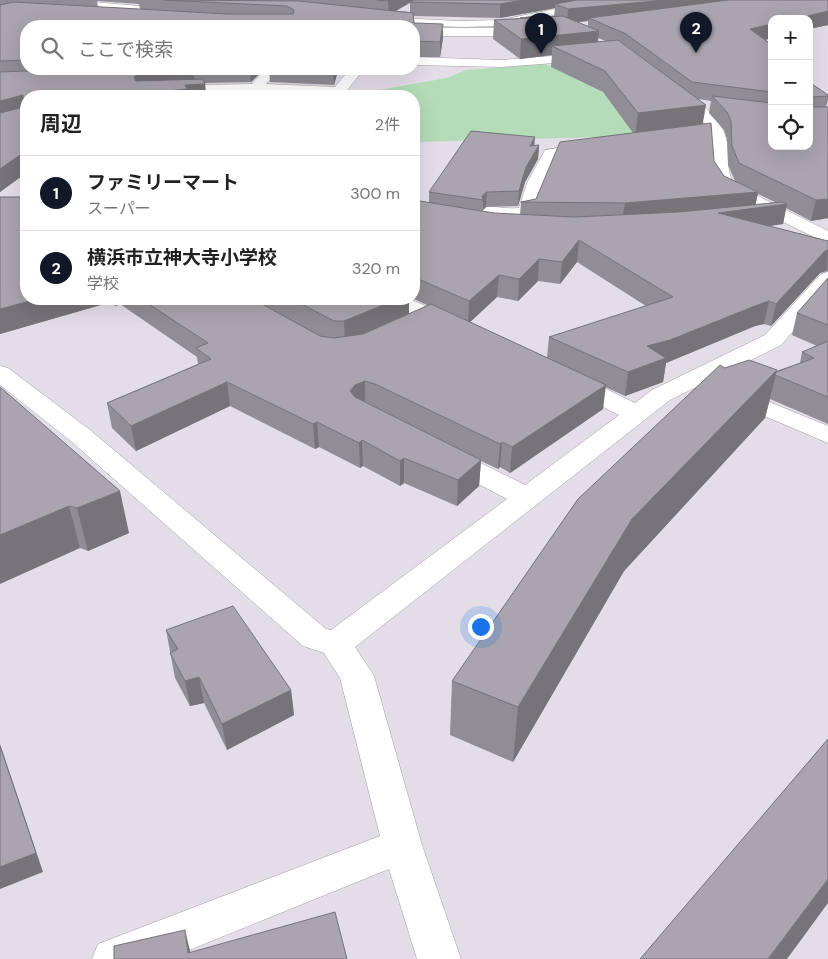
<!DOCTYPE html>
<html lang="ja">
<meta charset="utf-8">
<style>
:root{--surface:#fff;--page:#f2f2f2;--text:#202124;--muted:#757577;--line:#e0e0e0;--accent:#111827}
body{margin:0;font-family:"DM Sans","Noto Sans JP",sans-serif;background:var(--page);color:var(--text)}
.controls{position:absolute;right:15px;top:15px;display:grid;overflow:hidden;border-radius:10px;box-shadow:0 5px 20px #0002}
.controls button{width:45px;height:45px;display:grid;place-items:center;padding:0;border:0;border-bottom:1px solid var(--line);background:var(--surface);color:var(--text);font:25px sans-serif}
.you{position:absolute;left:480px;top:626px;width:18px;height:18px;margin:-12px;border:4px solid #fff;border-radius:50%;background:#1a73e8;box-shadow:0 0 0 8px #1a73e833}
.badge{display:grid;place-items:center;width:32px;height:32px;border-radius:50%;background:var(--accent);color:#fff;font-size:16px;font-weight:700}
.pin{position:absolute;translate:-50% -41px;filter:drop-shadow(0 1px 2px #0008)}
.pin::after{content:'';position:absolute;top:26px;width:18px;height:15px;background:inherit;clip-path:polygon(0 0,100% 0,50% 100%)}
.list{margin:0;padding:0;list-style:none}
h2{display:flex;justify-content:space-between;align-items:center;height:65px;margin:0;padding:0 20px;font-size:21px}
h2 small{font-size:16px;font-weight:400;color:var(--muted)}
.list li{display:grid;grid-template-columns:32px 1fr auto;gap:15px;align-items:center;box-sizing:border-box;height:75px;padding:0 20px;border-top:1px solid var(--line)}
.list b{display:block;font-size:19px;white-space:nowrap}
.list p{margin:0;font-size:16px;white-space:nowrap;color:var(--muted)}
.list em{font-size:16px;font-style:normal;color:var(--muted)}
.icon{flex:none;width:28px;height:28px;fill:none;stroke:currentColor;stroke-width:2;stroke-linecap:round;stroke-linejoin:round}
.map{position:relative;flex:none;width:828px;height:959px;overflow:hidden}
.search{position:absolute;background:var(--surface);box-shadow:0 5px 20px #0002;left:20px;top:20px;width:400px;height:55px;display:flex;align-items:center;gap:12px;box-sizing:border-box;padding:0 18px;border-radius:20px;color:var(--muted);font-size:19px}
.panel{position:absolute;background:var(--surface);box-shadow:0 5px 20px #0002;left:20px;top:90px;width:400px;height:215px;border-radius:20px}
.map>svg:first-child{display:block}
.green{fill:#b4dcb8}
.lines{fill:none;stroke-linecap:round;stroke-linejoin:round}
.minor-casing{stroke:#a29da6;stroke-width:1}
.tertiary-casing{stroke:#a29da6;stroke-width:1}
.minor{fill:#fff;fill-rule:evenodd}
.tertiary{fill:#fff;fill-rule:evenodd}
.wall{fill:#918d95;fill-rule:evenodd}
.shaded-wall{fill:#767379}
.building{fill:#a9a4ad;stroke:#767379}
</style>
<div class="map">
<svg width="828" height="959" viewBox="0 0 828 959">
<rect width="100%" height="100%" fill="#e3dde7"/>
<polygon class="green" points="545,64 603,92 635,136 414,142 414,96 345,96 447,78 466,70"/>
<g class="lines">
<g class="minor-casing">
<g id="minor">
<polygon points="71,0 151,7 157,10 151,13 104,10"/>
<polygon points="590,2 595,5 594,7 500,26 460,27 376,23 370,20 376,17 460,21 500,20"/>
<polygon points="589,53 594,54 595,57 594,60 501,67 414,65 414,57 501,60"/>
<polygon points="265,69 279,69 266,84 335,87 350,69 364,69 344,94 339,95 256,92 125,96 132,92 195,85 252,84"/>
<path d="M675,91C697,96 724,120 727,143C729,158 726,171 734,184L828,231V244L722,192C705,168 719,147 707,127C699,114 682,106 670,98L668,95Z"/>
<path d="M593,143L601,148L599,151L557,157L545,183L533,217C513,222 491,220 471,215L468,211L471,207C486,203 503,210 519,208L527,183L545,150Z"/>
<polygon points="828,272 828,291 781,345 670,400 355,647 374,676 422,845 461,959 417,959 389,869 167,959 92,959 98,944 380,836 340,678 324,653 303,646 72,442 0,385 0,366 8,368 90,430 326,629 331,630 507,499 438,463 434,457 438,451 447,449 456,451 525,485 619,415 561,386 558,381 561,376 570,374 579,376 635,403 652,390 765,335 821,274"/>
<polygon points="382,299 410,299 459,321 462,326 459,331 451,333 443,331 386,303"/>
<polygon points="733,387 828,426 828,443 724,399 721,394 724,389"/>
</g>
</g>
<g class="tertiary-casing">
<polygon id="tertiary" points="414,28 530,28 536,32 530,36 414,36"/>
</g>
<use href="#minor" class="minor"/>
<use href="#tertiary" class="tertiary"/>
</g>
<g class="wall">
<path d="M0,0H828V25L809,29V19H772V38L765,40L772,45V146L809,82L828,95V100L826,107L828,218L811,221L786,208L783,224L770,226L828,241V271L820,273L771,326L764,324L755,326L666,363L663,382L625,396L605,387L603,409L510,473L500,467L498,469L481,461L479,486L457,506L404,483L400,486L363,466L360,468L319,447L315,449L230,406L136,451L112,428L107,403L198,364L197,357L120,304L115,306L111,302L0,334V197L26,299H409V314L429,306L414,299V210L429,202V192L534,145H539L538,159L525,182L518,206L486,207L483,210V212L494,213L520,215L521,202L536,199L633,133L603,92L551,67L552,55L520,59L493,39L494,20L554,16L555,8L500,18L413,16L414,23L443,38L440,57H414V26H26V69H264L251,82L205,83L206,96H26V173L0,192ZM97,1L139,4L140,9L98,7ZM410,3V12L396,11L401,8ZM588,21V26L578,22ZM598,38L606,41L598,42ZM699,99L711,101L709,113L724,130L727,139L728,165L735,181L724,176L714,161L703,124ZM758,194L775,202L755,205ZM577,262L646,306L549,337L547,358L470,322L497,297L518,301L538,281L560,284ZM263,305L322,337L320,336Z"/>
<polygon points="269,69 340,69 339,74 337,74 334,85 270,82"/>
<polygon points="828,278 828,424 770,399 765,418 624,571 513,762 450,735 452,681 725,368 777,370 776,371 800,363 802,352 817,346 792,335 797,313"/>
<polygon points="0,387 129,533 88,551 80,548"/>
<polygon points="166,630 291,690 294,715 227,750 204,703 190,706 175,678"/>
</g>
<g class="shaded-wall">
<polygon points="391,0 414,0 389,15 388,1"/>
<polygon points="524,0 596,0 555,4 555,8 500,18 500,4"/>
<polygon points="666,0 745,0 589,18 588,21 567,23 568,9"/>
<polygon points="828,11 828,25 809,29 809,19 796,19"/>
<polygon points="443,24 443,38 440,57 440,42"/>
<polygon points="772,24 772,38 747,44 750,29"/>
<polygon points="599,31 597,51 552,46 552,55 520,59 521,39"/>
<polygon points="175,69 193,69 195,83 136,94 134,77 142,72"/>
<polygon points="250,69 264,69 251,82"/>
<polygon points="333,69 337,69 337,74 334,85"/>
<polygon points="205,84 206,96 115,96 185,85"/>
<polygon points="23,95 26,108 0,119 0,101"/>
<polygon points="706,105 702,128 635,136 638,113"/>
<polygon points="535,137 534,151 530,146"/>
<polygon points="539,145 538,159 525,182 518,206 519,191 526,167"/>
<polygon points="26,151 26,173 0,192 0,169"/>
<polygon points="487,192 486,207 483,210 483,200 482,196"/>
<polygon points="758,192 755,208 787,204 783,224 715,233 622,221 625,203"/>
<polygon points="828,199 828,218 811,221 816,200"/>
<polygon points="579,240 577,262 560,284 562,262"/>
<polygon points="828,250 827,270 820,273 771,326 776,304 825,251"/>
<polygon points="539,259 538,281 518,301 519,279"/>
<polygon points="499,275 497,297 468,324 469,301"/>
<polygon points="38,299 111,299 111,302 0,334 0,309"/>
<polygon points="114,299 119,299 120,304 115,306"/>
<polygon points="398,299 409,299 409,317 345,344 344,321"/>
<polygon points="769,301 764,324 755,326 666,363 663,382 625,396 628,372 647,346 760,304"/>
<polygon points="777,370 765,418 624,571 513,762 518,707 632,519"/>
<polygon points="365,381 365,405 356,409 350,391 355,385"/>
<polygon points="227,382 230,406 136,451 131,426"/>
<polygon points="606,385 603,409 510,473 512,447"/>
<polygon points="317,422 319,447 315,449 313,424"/>
<polygon points="362,440 363,466 360,468 359,443"/>
<polygon points="502,442 500,467 498,469 500,444"/>
<polygon points="404,458 404,483 400,486 400,461"/>
<polygon points="481,460 479,486 457,506 458,480"/>
<polygon points="120,491 129,533 88,551 77,508"/>
<polygon points="69,506 80,548 0,584 0,535"/>
<polygon points="199,677 204,703 190,706 185,681"/>
<polygon points="291,690 294,715 227,750 222,724"/>
<polygon points="0,744 43,872 0,889"/>
<polygon points="828,879 828,903 787,959 768,959"/>
<polygon points="185,930 192,959 188,953"/>
</g>
<g class="building">
<polygon points="164,0 299,1 413,13 414,23 443,24 440,42 414,41 414,26 26,26 26,60 0,61 0,5 14,2 228,14 293,14 294,10 287,6"/>
<polygon points="377,0 391,0 388,1"/>
<polygon points="414,0 524,0 500,4 410,2"/>
<polygon points="577,0 666,0 568,9 555,4"/>
<polygon points="728,0 828,0 828,11 796,19 772,19 772,24 750,29 772,45 772,92 692,82 626,34 589,18"/>
<polygon points="536,16 539,17 520,18"/>
<polygon points="563,16 599,31 521,39 494,20"/>
<polygon points="618,40 706,105 638,113 605,71 552,46"/>
<polygon points="73,69 175,69 142,72 134,77 136,81 203,79 205,84 185,85 187,89 116,96 26,96 26,151 0,169 0,113 24,107 23,95 0,101 0,72"/>
<polygon points="809,82 828,95 828,96 812,97 812,107 828,107 828,199 816,200 739,163 732,146 731,121 727,112 712,96 772,103 772,146 809,146"/>
<polygon points="711,123 714,161 724,176 758,192 625,203 521,202 536,199 560,142"/>
<polygon points="471,131 535,137 530,146 539,145 526,167 519,191 487,192 482,196 483,200 429,192"/>
<polygon points="0,197 26,197 26,299 38,299 0,309"/>
<polygon points="420,201 494,213 575,217 679,212 782,202 787,204 718,213 828,241 828,250 825,251 776,304 769,301 760,304 670,340 647,346 666,358 628,372 549,337 673,297 579,240 562,262 539,259 519,279 499,275 469,301 414,277 414,210"/>
<polygon points="828,278 828,325 797,313"/>
<polygon points="141,299 253,299 320,336 334,338 363,334 431,304 606,385 512,447 502,442 500,444 375,384 365,381 355,385 350,391 355,397 481,460 458,480 404,458 400,461 362,440 359,443 317,422 313,424 227,382 131,426 107,403 211,359 196,348 208,343"/>
<polygon points="292,299 398,299 344,321 334,321"/>
<polygon points="828,341 828,397 775,375 776,372 814,358 802,352"/>
<polygon points="749,360 777,370 632,519 518,707 452,681 578,499 720,365 725,368"/>
<polygon points="0,387 120,491 77,508 69,506 0,535"/>
<polygon points="233,606 291,690 222,724 199,677 185,681 170,653 178,649 166,630"/>
<polygon points="828,739 828,879 768,959 640,959"/>
<polygon points="0,746 36,853 0,867"/>
<polygon points="335,912 347,959 114,959 114,946 185,930 188,953"/>
</g>
</svg>
<div class="controls">
<button>+</button>
<button>−</button>
<button><svg class="icon" aria-label="locate" viewBox="0 0 24 24"><circle cx="12" cy="12" r="6"/><path d="M12 2v4M12 18v4M2 12h4M18 12h4"/></svg></button>
</div>
<div class="you"></div>
<div class="pin badge" style="left:541px;top:54px">1</div>
<div class="pin badge" style="left:696px;top:53px">2</div>
<div class="search"><svg class="icon" aria-label="search" viewBox="0 0 24 24"><circle cx="10" cy="10" r="6"/><path d="M15 15l6 6"/></svg>ここで検索</div>
<section class="panel">
<h2>周辺<small>2件</small></h2>
<ul class="list">
<li><span class="badge">1</span><div><b>ファミリーマート</b><p>スーパー</p></div><em>300 m</em></li>
<li><span class="badge">2</span><div><b>横浜市立神大寺小学校</b><p>学校</p></div><em>320 m</em></li>
</ul>
</section>
</div>
